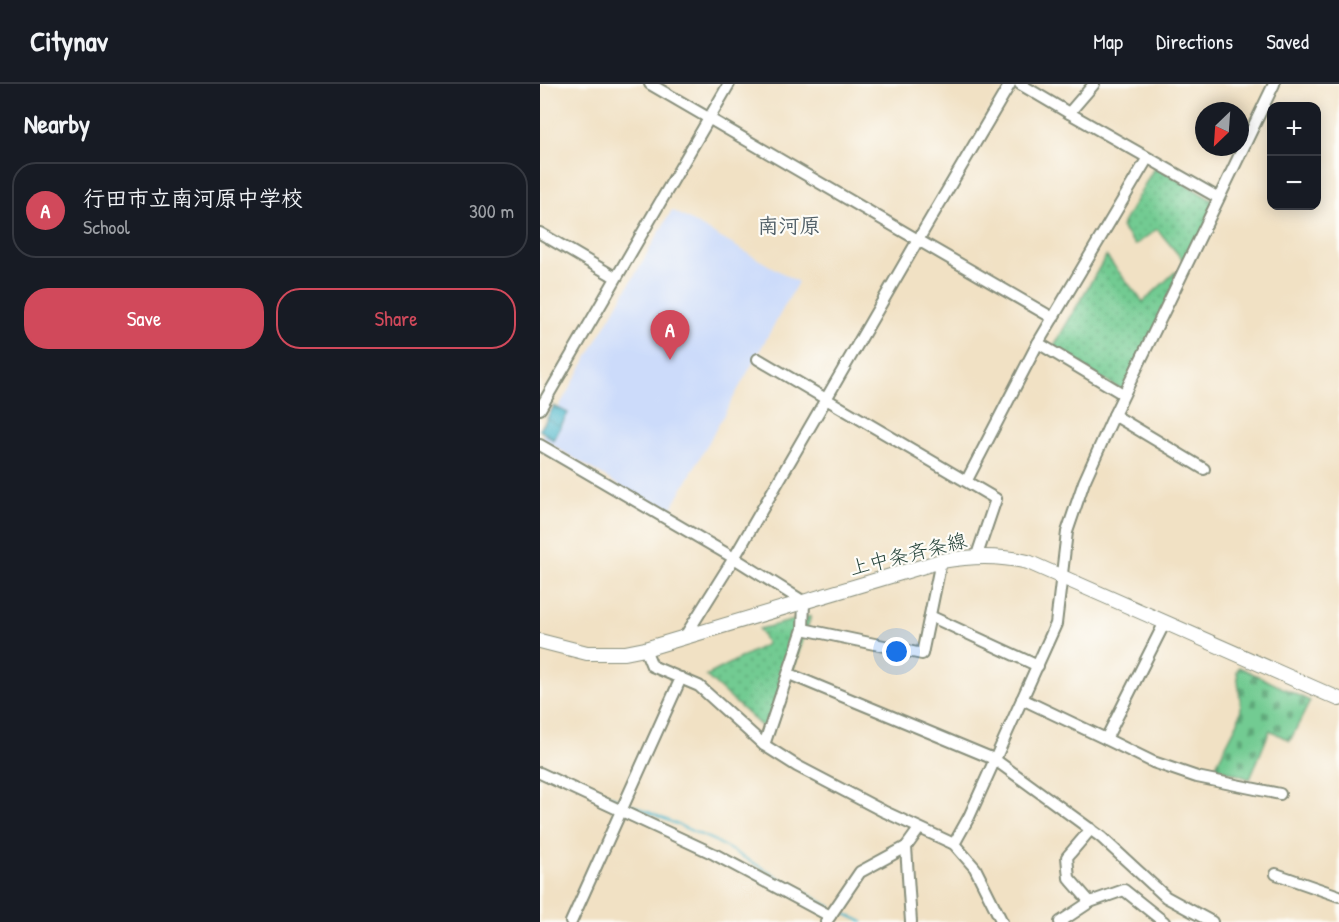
<!DOCTYPE html>
<meta charset="utf-8">
<style>
:root{--surface:#171b24;--page:#20242c;--text:#f1f3f6;--muted:#9ea1a6;--line:#363941;--accent:#d1495b}
body{margin:0;font-family:"Patrick Hand","Klee One",sans-serif;background:var(--page);color:var(--text)}
.controls{position:absolute;right:18px;top:18px;display:grid;overflow:hidden;border-radius:12px;box-shadow:0 3px 15px #0003}
.controls button{width:54px;height:54px;display:grid;place-items:center;padding:0;border:0;border-bottom:2px solid var(--line);background:var(--surface);color:var(--text);font:30px sans-serif}
.compass{position:absolute;left:655px;top:18px;width:54px;height:54px;border-radius:50%;background:var(--surface);box-shadow:0 3px 15px #0003;rotate:205deg}
.you{position:absolute;left:357px;top:568px;width:21px;height:21px;margin:-15px;border:4px solid #fff;border-radius:50%;background:#1a73e8;box-shadow:0 0 0 9px #1a73e833}
.badge{display:grid;place-items:center;width:39px;height:39px;border-radius:50%;background:var(--accent);color:#fff;font-size:20px;font-weight:700}
.pin{position:absolute;translate:-50% -50px;filter:drop-shadow(0 2px 3px #0008)}
.pin::after{content:'';position:absolute;top:32px;width:21px;height:18px;background:inherit;clip-path:polygon(0 0,100% 0,50% 100%)}
.list{margin:0;padding:0;list-style:none}
h2{display:flex;justify-content:space-between;align-items:center;height:78px;margin:0;padding:0 24px;font-size:26px}
h2 small{font-size:20px;font-weight:400;color:var(--muted)}
.list li{display:grid;grid-template-columns:39px 1fr auto;gap:18px;align-items:center;box-sizing:border-box;height:96px;margin:0 12px 12px;padding:0 12px;border:2px solid var(--line);border-radius:24px}
.list b{display:block;font-size:22px;white-space:nowrap}
.list p{margin:0;font-size:20px;white-space:nowrap;color:var(--muted)}
.list em{font-size:20px;font-style:normal;color:var(--muted)}
.actions{display:flex;gap:12px;padding:18px 24px}
.actions a{flex:1;padding:14px 0;border:2px solid var(--accent);border-radius:24px;text-align:center;font-size:21px;color:var(--accent)}
.actions .main{background:var(--accent);color:#fff}
.map{position:relative;flex:none;width:799px;height:838px;overflow:hidden}
header{display:flex;align-items:center;gap:36px;box-sizing:border-box;height:84px;padding:0 30px;background:var(--surface);border-bottom:2px solid var(--line)}
header strong{font-size:28px}
nav{display:flex;gap:33px;margin-inline-start:auto;font-size:21px}
main{display:flex}
aside{flex:1;background:var(--surface)}
.map>svg:first-child{display:block}
.built{fill:#ccdbfa}
.grass{fill:url(#grass-dots);stroke:#488463;stroke-width:1.5}
.cemetery{fill:url(#cemetery-stones);stroke:#488463;stroke-width:1.5}
.water{fill:url(#water-waves);stroke:#367a7f;stroke-width:1.5}
.lines{fill:none;stroke-linecap:round;stroke-linejoin:round}
.stream{stroke:#4cb6ca;stroke-width:2}
.street-casing{stroke:#888f7c;stroke-width:14}
.secondary-casing{stroke:#888f7c;stroke-width:16}
.street{stroke:#fff;stroke-width:10}
.secondary{stroke:#fff;stroke-width:14}
.labels{text-anchor:middle;stroke-width:4.5;stroke-linejoin:round;paint-order:stroke}
.street-label{font-size:20px;fill:#1f3d34;stroke:#fdfcf7}
.neighbourhood-label{font-size:21px;font-weight:bold;fill:#515f67;stroke:#fdfcf7}
</style>
<header>
<strong>Citynav</strong>
<nav><a>Map</a><a>Directions</a><a>Saved</a></nav>
</header>
<main>
<aside>
<h2>Nearby<small></small></h2>
<ul class="list">
<li><span class="badge">A</span><div><b>行田市立南河原中学校</b><p>School</p></div><em>300 m</em></li>
</ul>
<div class="actions"><a class="main">Save</a><a>Share</a></div>
</aside>
<div class="map">
<svg width="799" height="838" viewBox="0 0 799 838">
<defs>
<pattern id="grass-dots" width="8" height="8" patternUnits="userSpaceOnUse" patternTransform="scale(1.5)"><rect width="8" height="8" fill="#72cb92"/><path d="M2 2h.1M6 6h.1" fill="none" stroke="#5da678" stroke-width="1.8" stroke-linecap="round"/></pattern>
<pattern id="cemetery-stones" width="16" height="16" patternUnits="userSpaceOnUse" patternTransform="scale(1.5)"><rect width="16" height="16" fill="#72cb92"/><path d="M2 7V4a2 2 0 0 1 4 0v3zM10 15v-3a2 2 0 0 1 4 0v3z" fill="#5da678"/></pattern>
<pattern id="water-waves" width="16" height="10" patternUnits="userSpaceOnUse" patternTransform="scale(1.5)"><rect width="16" height="10" fill="#4cb6ca"/><path d="M0 5q4-4 8 0t8 0" fill="none" stroke="#3f95a5"/></pattern>
</defs>
<rect width="100%" height="100%" fill="#fdfcf7"/>
<filter id="ink" filterUnits="userSpaceOnUse"><feTurbulence type="fractalNoise" baseFrequency=".0167" numOctaves="2"/><feDisplacementMap in="SourceGraphic" scale="12" xChannelSelector="R" yChannelSelector="G"/><feConvolveMatrix kernelMatrix="1 2 1 2 8 2 1 2 1" color-interpolation-filters="sRGB"/></filter>
<filter id="wash" filterUnits="userSpaceOnUse"><feTurbulence type="fractalNoise" baseFrequency=".008" numOctaves="4" result="noise"/><feDisplacementMap in="SourceGraphic" scale="24" xChannelSelector="R" yChannelSelector="G"/><feGaussianBlur stdDeviation="1.35" result="paint"/><feColorMatrix in="noise" values="0 0 0 0 0 0 0 0 0 0 0 0 0 0 0 0 0 1.4 0 .05"/><feComposite in="paint" operator="in"/></filter>
<g filter="url(#wash)">
<rect width="100%" height="100%" fill="#f1e1c4"/>
<polygon class="built" points="132,126 258,198 128,431 1,354"/>
<g class="grass">
<polygon points="615,82 677,119 648,182 617,145 595,161 581,143"/>
<polygon points="566,172 603,218 635,188 642,196 587,309 512,265"/>
<polygon points="271,532 231,651 166,592 227,560 219,545"/>
</g>
<polygon class="cemetery" points="699,583 770,617 750,657 730,646 710,695 675,683 698,638 701,624 697,588"/>
<polygon class="water" points="14,322 28,329 13,356 0,346"/>
<g class="lines">
<g class="stream">
<polyline points="0,681 82,717"/>
<polyline points="88,719 175,757 291,823"/>
<polyline points="299,827 323,838"/>
</g>
</g>
</g>
<g filter="url(#ink)">
<g class="lines">
<g class="street-casing">
<g id="street">
<polyline points="470,0 378,156 513,234"/>
<polyline points="480,0 529,29"/>
<polyline points="554,0 529,29 677,113"/>
<polyline points="0,149 75,193"/>
<polyline points="498,259 583,310"/>
<polyline points="218,275 456,415 437,471"/>
<polyline points="0,325 189,0"/>
<polyline points="574,331 734,0"/>
<polyline points="0,361 194,474 378,156 110,0"/>
<polyline points="427,396 498,259 607,75"/>
<polyline points="390,532 498,582"/>
<polyline points="263,545 382,570 401,477"/>
<polyline points="144,554 194,474 264,518 263,545 224,661"/>
<polyline points="105,565 112,582 159,602 224,661 257,682 343,727 414,760 435,784 462,838"/>
<polyline points="249,590 454,675 561,753 626,813 672,838"/>
<polyline points="482,615 566,655 624,540"/>
<polyline points="566,655 613,678 657,693 740,710"/>
<polyline points="0,689 174,770 290,832"/>
<polyline points="414,760 429,733 516,540 527,448 544,398 574,331 664,385"/>
<polyline points="736,790 799,812"/>
<polyline points="550,818 529,794 527,773 551,745"/>
<polyline points="31,838 141,594"/>
<polyline points="286,838 320,788 366,763"/>
<polyline points="371,838 366,763 379,745"/>
<polyline points="520,838 550,818 584,806 624,838"/>
</g>
</g>
<g class="secondary-casing">
<path id="secondary" d="M0,557L47,569H85L105,565L401,477C432,472 457,471 488,478L799,615"/>
</g>
<use href="#street" class="street"/>
<use href="#secondary" class="secondary"/>
</g>
</g>
<g class="labels">
<g class="street-label">
<text transform="translate(368 470) rotate(-14)" y="7">上中条斉条線</text>
</g>
<g class="neighbourhood-label">
<text x="249" y="149">南河原</text>
</g>
</g>
</svg>
<div class="controls">
<button>+</button>
<button>−</button>
</div>
<svg class="compass" viewBox="-18 -18 36 36"><path d="M0-13l5 13h-10z" fill="#e53935"/><path d="M0 13l5-13h-10z" fill="#9ea1a6"/></svg>
<div class="you"></div>
<div class="pin badge" style="left:130px;top:276px">A</div>
</div>
</main>
